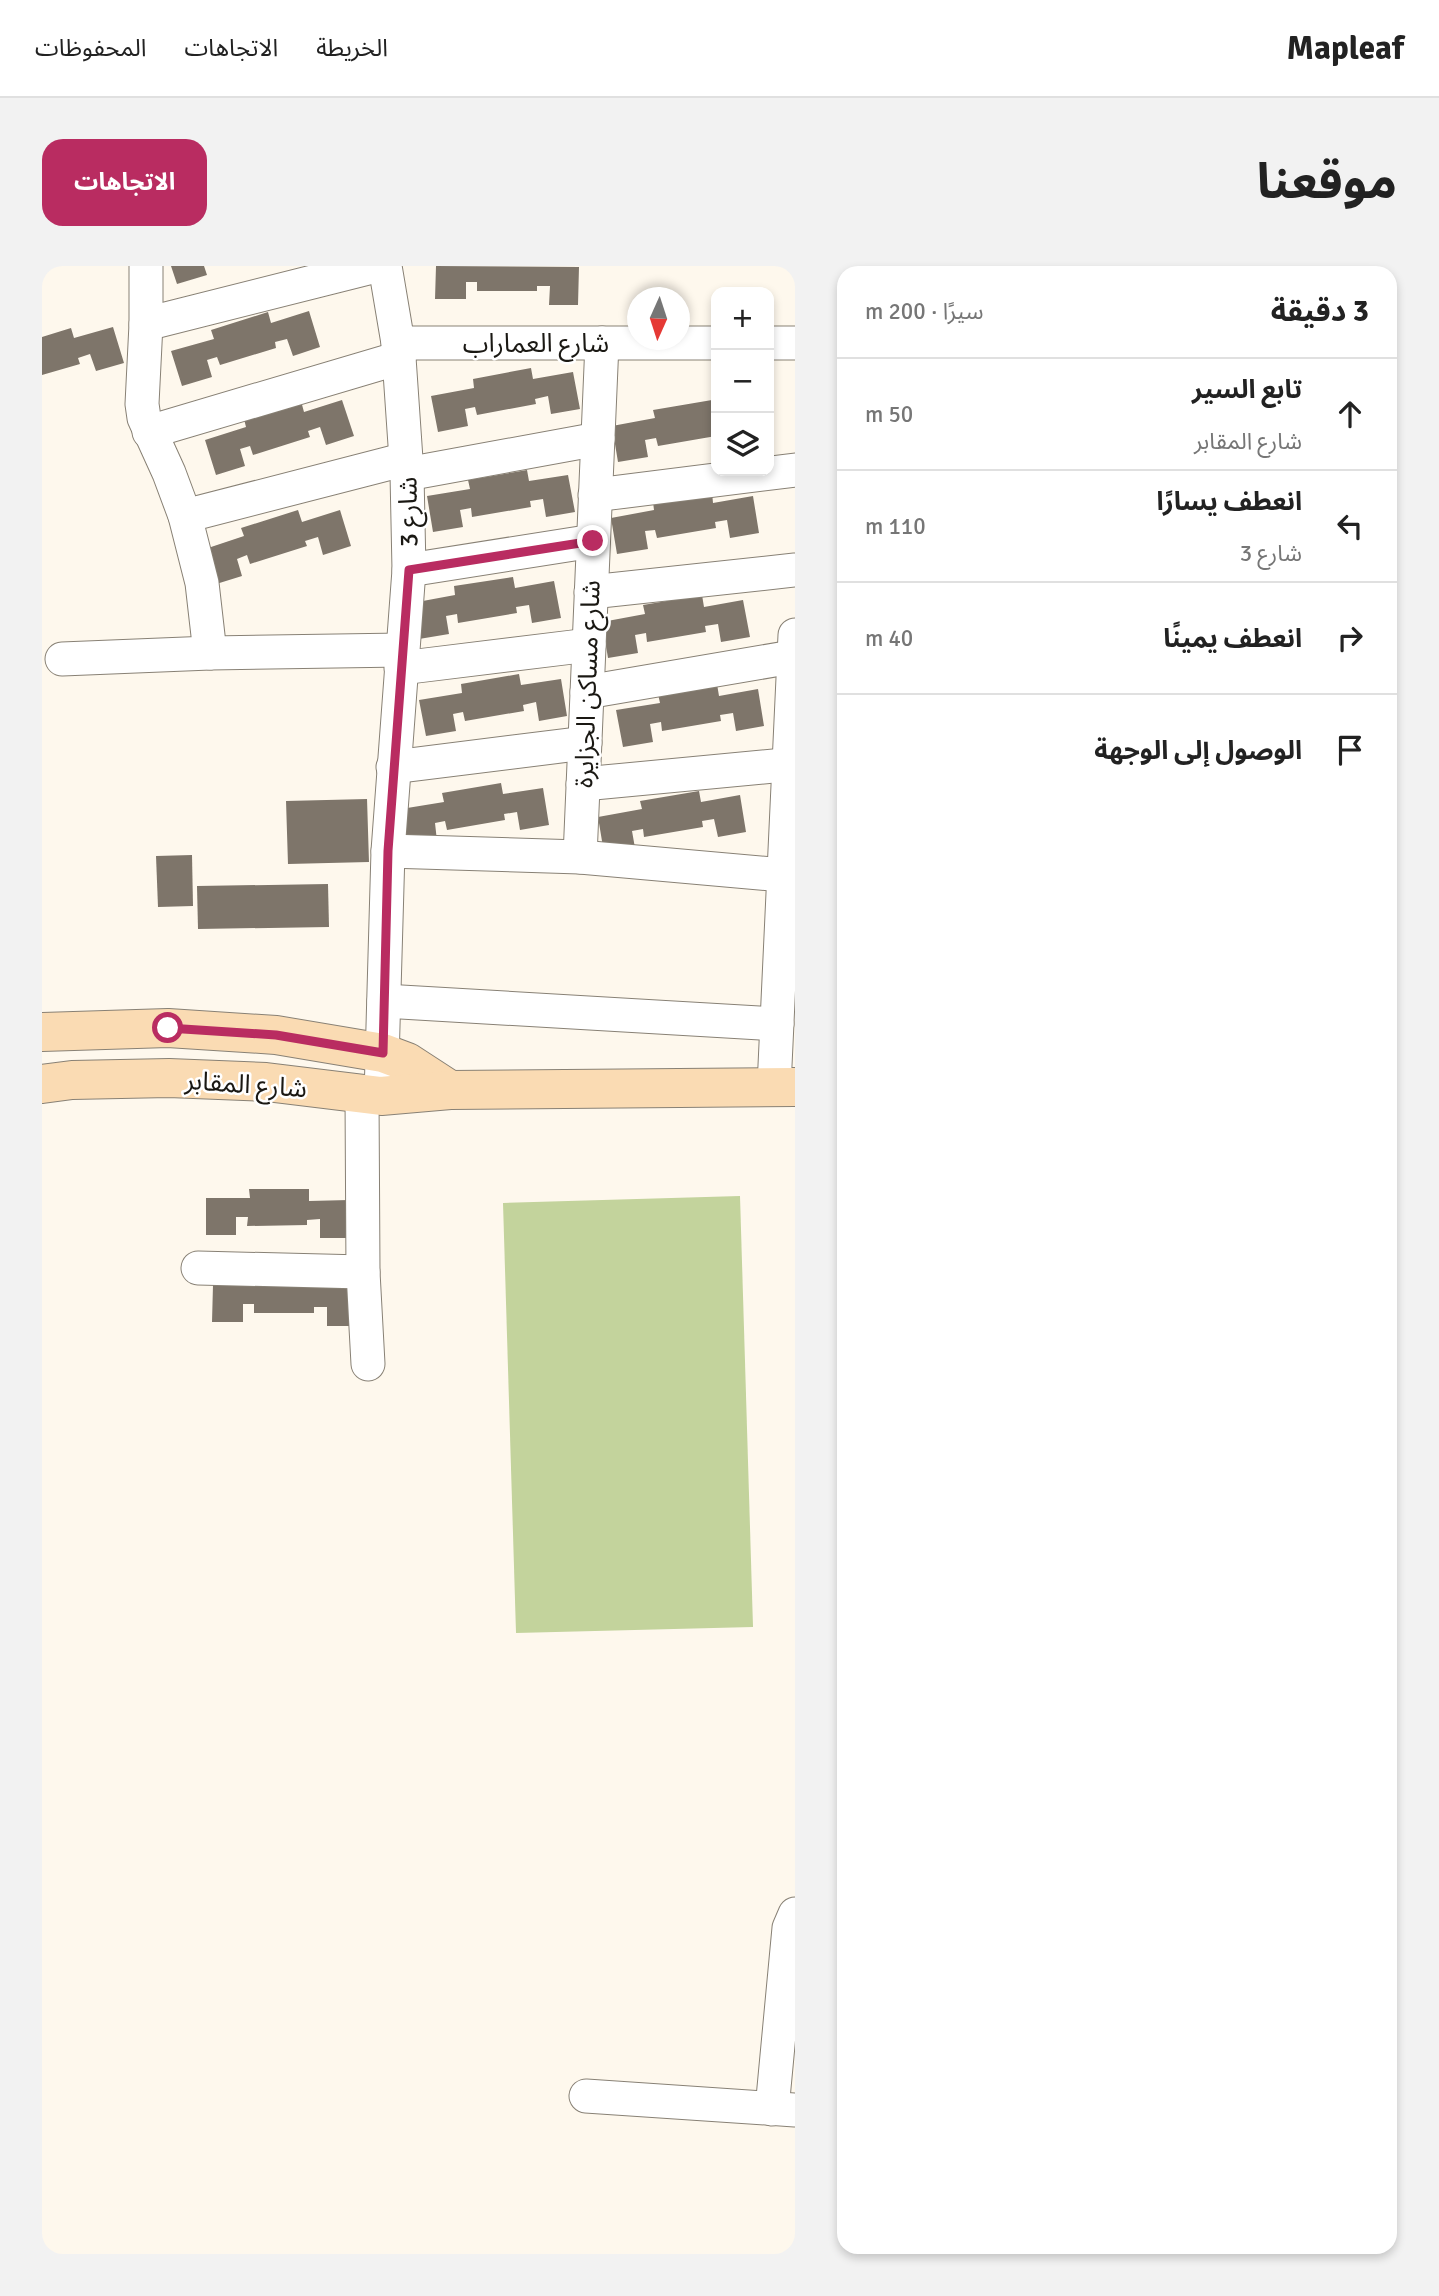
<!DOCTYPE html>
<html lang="ar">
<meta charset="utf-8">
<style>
:root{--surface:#fff;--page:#f2f2f2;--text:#222;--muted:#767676;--line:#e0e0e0;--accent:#b92c61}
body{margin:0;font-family:Signika,"Noto Sans Arabic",sans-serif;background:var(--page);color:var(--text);direction:rtl}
.controls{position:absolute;right:21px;top:21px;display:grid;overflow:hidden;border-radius:14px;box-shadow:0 4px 10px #0003}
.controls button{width:63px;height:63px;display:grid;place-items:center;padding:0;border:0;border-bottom:2px solid var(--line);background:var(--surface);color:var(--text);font:35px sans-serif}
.compass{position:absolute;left:585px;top:21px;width:63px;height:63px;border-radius:50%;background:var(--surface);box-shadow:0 4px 10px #0003;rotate:183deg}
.stop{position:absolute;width:21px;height:21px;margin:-16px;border:5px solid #b92c61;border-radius:50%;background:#fff}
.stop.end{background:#b92c61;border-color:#fff;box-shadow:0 2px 7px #0008}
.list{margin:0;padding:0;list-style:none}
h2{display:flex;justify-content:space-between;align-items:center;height:91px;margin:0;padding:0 28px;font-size:30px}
h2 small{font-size:23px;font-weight:400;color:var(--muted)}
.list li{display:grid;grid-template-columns:46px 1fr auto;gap:21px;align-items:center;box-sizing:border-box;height:112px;padding:0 28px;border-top:2px solid var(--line)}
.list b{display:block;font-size:26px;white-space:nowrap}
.list p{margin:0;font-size:23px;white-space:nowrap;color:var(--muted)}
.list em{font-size:23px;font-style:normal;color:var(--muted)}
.icon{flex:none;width:38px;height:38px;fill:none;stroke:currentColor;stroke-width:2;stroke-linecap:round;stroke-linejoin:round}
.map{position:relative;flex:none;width:753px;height:1988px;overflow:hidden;direction:ltr;border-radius:21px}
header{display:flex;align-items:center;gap:42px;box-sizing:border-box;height:98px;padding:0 35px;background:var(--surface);border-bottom:2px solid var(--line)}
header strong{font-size:33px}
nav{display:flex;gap:38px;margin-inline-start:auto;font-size:24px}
.intro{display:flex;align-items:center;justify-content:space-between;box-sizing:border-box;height:168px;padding:0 42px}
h1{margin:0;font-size:49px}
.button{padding:18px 32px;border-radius:21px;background:var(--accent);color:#fff;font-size:24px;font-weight:700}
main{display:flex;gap:42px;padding:0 42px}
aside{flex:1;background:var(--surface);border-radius:21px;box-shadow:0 4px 10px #0003}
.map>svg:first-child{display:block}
.green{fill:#c3d39c}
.building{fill:#7e756a}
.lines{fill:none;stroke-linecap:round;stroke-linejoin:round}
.street-casing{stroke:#888175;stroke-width:35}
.secondary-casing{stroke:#888175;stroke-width:40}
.street{stroke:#fff;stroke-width:33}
.secondary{stroke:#fadbb3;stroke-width:38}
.route{stroke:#b92c61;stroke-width:9}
.labels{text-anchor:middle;stroke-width:5;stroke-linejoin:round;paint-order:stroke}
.street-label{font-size:26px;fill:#1a1813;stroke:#fff}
</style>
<header>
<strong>Mapleaf</strong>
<nav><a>الخريطة</a><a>الاتجاهات</a><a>المحفوظات</a></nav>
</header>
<div class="intro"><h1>موقعنا</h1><a class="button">الاتجاهات</a></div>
<main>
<aside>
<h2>3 دقيقة<small>سيرًا · 200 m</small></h2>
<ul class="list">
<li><svg class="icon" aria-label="ahead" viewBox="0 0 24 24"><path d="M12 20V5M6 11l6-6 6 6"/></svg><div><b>تابع السير</b><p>شارع المقابر</p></div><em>50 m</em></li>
<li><svg class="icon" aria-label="left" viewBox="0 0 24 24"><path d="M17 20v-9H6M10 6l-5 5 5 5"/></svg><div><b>انعطف يسارًا</b><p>شارع 3</p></div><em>110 m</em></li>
<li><svg class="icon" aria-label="right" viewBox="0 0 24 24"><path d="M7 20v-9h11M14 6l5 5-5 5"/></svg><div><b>انعطف يمينًا</b></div><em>40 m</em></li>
<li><svg class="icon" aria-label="arrive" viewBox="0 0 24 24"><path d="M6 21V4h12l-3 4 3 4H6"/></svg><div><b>الوصول إلى الوجهة</b></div></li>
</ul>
</aside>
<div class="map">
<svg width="753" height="1988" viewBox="0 0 753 1988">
<rect width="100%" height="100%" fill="#fef8ed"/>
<polygon class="green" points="698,930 711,1361 474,1367 461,937"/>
<g class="building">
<polygon points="129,0 162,0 165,9 135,18"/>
<polygon points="394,0 537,1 536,39 507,39 508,20 495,20 495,25 435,25 435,16 424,16 424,33 393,33"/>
<polygon points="267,45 278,81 251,90 245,73 233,76 234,82 178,99 175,91 165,94 170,111 140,120 129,85 172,73 169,64 226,46 229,57"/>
<polygon points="71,61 82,97 54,105 48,88 36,92 38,98 0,109 0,71 29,62 32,72"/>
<polygon points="489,102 491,113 531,106 538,143 509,148 506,130 493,133 494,138 435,149 433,141 423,143 426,160 396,166 389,130 432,122 431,113"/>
<polygon points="300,134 312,170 284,179 278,161 266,165 268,171 211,189 208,180 198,183 203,200 174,209 163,174 204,161 202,153 259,135 262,146"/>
<polygon points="670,134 672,145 674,145 674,170 616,180 614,172 603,174 606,191 576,196 570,160 613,152 611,144"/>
<polygon points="485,204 487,215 526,209 533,246 504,251 501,233 488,235 489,241 430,251 429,242 418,244 421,261 391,266 385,230 428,223 426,214"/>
<polygon points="670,226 671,237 711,230 717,267 688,272 685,254 673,256 674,262 615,272 613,264 603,265 606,283 575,288 569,252 612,244 611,236"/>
<polygon points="256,244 260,256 298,244 309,280 281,289 276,271 263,275 265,280 208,298 205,289 195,293 200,310 171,319 160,284 202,270 199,262"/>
<polygon points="471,311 473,322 512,315 519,352 490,357 487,339 474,341 475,347 416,357 415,348 404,350 407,368 377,373 370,337 413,329 412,320"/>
<polygon points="660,329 662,341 701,334 708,371 679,376 676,358 663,360 664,366 605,376 604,367 593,369 596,387 566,392 560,356 603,348 601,339"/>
<polygon points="477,408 479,419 519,413 525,450 497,455 494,436 481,439 482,445 423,455 421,446 411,448 414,465 384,470 377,434 420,427 419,418"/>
<polygon points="675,418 677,430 716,423 722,460 694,465 691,447 678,449 679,455 620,465 619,456 608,458 611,476 581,481 574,444 618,437 616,428"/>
<polygon points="459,517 461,528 501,522 507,559 478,564 475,546 462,548 463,554 405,564 403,555 393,557 395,575 365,580 359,543 402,536 400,527"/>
<polygon points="657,525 659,536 698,529 704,566 676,571 672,553 660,555 661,561 602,571 601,563 590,565 593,582 562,587 556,551 600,543 598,535"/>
<polygon points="325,533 327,596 246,598 244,535"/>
<polygon points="150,589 151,640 116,641 114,590"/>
<polygon points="286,618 287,661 156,663 155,620"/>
<polygon points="207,923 267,923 267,935 307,934 307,972 278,972 278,953 265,954 265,959 205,960 206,951 194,951 194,969 164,969 164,932 208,932"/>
<polygon points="274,1010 274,1022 314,1022 314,1060 285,1060 285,1041 272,1041 272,1047 212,1047 212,1038 201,1038 201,1056 170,1056 171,1019 214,1019"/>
</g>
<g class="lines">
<g class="street-casing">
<g id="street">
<polyline points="104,0 104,58 100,138 102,152 127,207 143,250 160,317 168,387"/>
<polyline points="104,58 334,0"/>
<polyline points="356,77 674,77"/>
<polyline points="727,77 753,77"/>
<polyline points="107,166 357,92"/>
<polyline points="365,208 556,173"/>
<polyline points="553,229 753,204"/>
<polyline points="143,250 364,193"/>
<polyline points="367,304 551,275"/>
<polyline points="549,326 753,304"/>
<polyline points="20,393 168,387 360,384"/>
<polyline points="359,402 547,379"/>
<polyline points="545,426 750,391"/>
<polyline points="351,501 543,477"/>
<polyline points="541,518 753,498"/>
<polyline points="346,585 538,591 741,609"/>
<polyline points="538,591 560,77"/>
<polyline points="342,735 735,758"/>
<polyline points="732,821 753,369"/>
<polyline points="320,829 321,1006 326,1098"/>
<polyline points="339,830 346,585 367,304 365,208 356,77 343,0"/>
<polyline points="156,1002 321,1006"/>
<polyline points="544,1830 753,1844"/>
<polyline points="730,1843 747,1662 753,1648"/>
</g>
</g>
<g class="secondary-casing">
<g id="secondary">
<polyline points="0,766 126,762 234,769 341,787 365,796 408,824"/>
<polyline points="0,818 30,814 127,812 224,816 339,830 408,824 753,821"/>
</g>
</g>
<use href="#street" class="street"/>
<use href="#secondary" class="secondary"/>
</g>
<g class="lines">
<polyline class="route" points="126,762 234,769 341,787 346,585 367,304 551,275"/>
</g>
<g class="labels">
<g class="street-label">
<text x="494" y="86">شارع العماراب</text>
<text transform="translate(366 246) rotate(-91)" y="9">شارع 3</text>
<text transform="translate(545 418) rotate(-88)" y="9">شارع مساكن الجزايرة</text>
<text transform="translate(204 818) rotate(4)" y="9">شارع المقابر</text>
</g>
</g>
</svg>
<div class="controls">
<button>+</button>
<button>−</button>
<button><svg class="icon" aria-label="layers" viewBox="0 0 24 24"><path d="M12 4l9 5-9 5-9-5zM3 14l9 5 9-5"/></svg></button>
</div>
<svg class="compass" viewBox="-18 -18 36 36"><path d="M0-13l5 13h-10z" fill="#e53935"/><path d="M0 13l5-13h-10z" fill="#767676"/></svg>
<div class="stop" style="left:126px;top:762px"></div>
<div class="stop end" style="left:551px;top:275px"></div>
</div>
</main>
